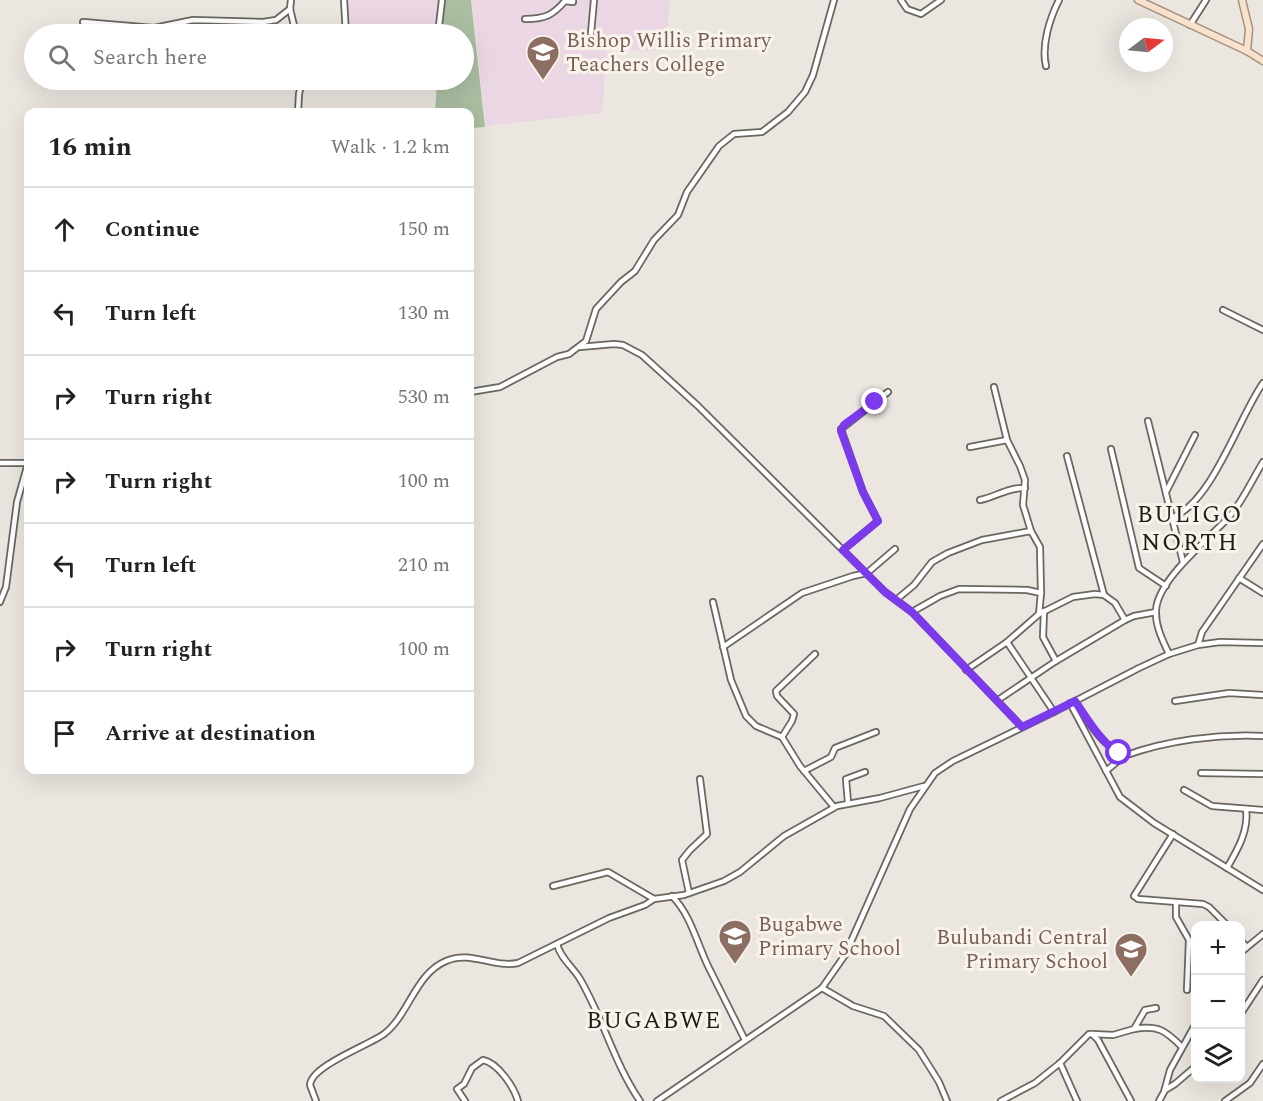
<!DOCTYPE html>
<meta charset="utf-8">
<style>
:root{--surface:#fff;--page:#f6f6f6;--text:#222;--muted:#767676;--line:#e0e0e0}
body{margin:0;font-family:Spectral,serif;background:var(--page);color:var(--text)}
.controls{position:absolute;right:18px;bottom:18px;display:grid;overflow:hidden;border-radius:12px;box-shadow:0 6px 24px #0002}
.controls button{width:54px;height:54px;display:grid;place-items:center;padding:0;border:0;border-bottom:2px solid var(--line);background:var(--surface);color:var(--text);font:30px sans-serif}
.compass{position:absolute;left:1119px;top:18px;width:54px;height:54px;border-radius:50%;background:var(--surface);box-shadow:0 6px 24px #0002;rotate:74deg}
.stop{position:absolute;width:18px;height:18px;margin:-14px;border:4px solid #7c3aed;border-radius:50%;background:#fff}
.stop.end{background:#7c3aed;border-color:#fff;box-shadow:0 2px 6px #0008}
.list{margin:0;padding:0;list-style:none}
h2{display:flex;justify-content:space-between;align-items:center;height:78px;margin:0;padding:0 24px;font-size:26px}
h2 small{font-size:20px;font-weight:400;color:var(--muted)}
.list li{display:grid;grid-template-columns:39px 1fr auto;gap:18px;align-items:center;box-sizing:border-box;height:84px;padding:0 24px;border-top:2px solid var(--line)}
.list b{display:block;font-size:22px;white-space:nowrap}
.list em{font-size:20px;font-style:normal;color:var(--muted)}
.icon{flex:none;width:33px;height:33px;fill:none;stroke:currentColor;stroke-width:2;stroke-linecap:round;stroke-linejoin:round}
.map{position:relative;flex:none;width:1263px;height:1101px;overflow:hidden}
.search{position:absolute;background:var(--surface);box-shadow:0 6px 24px #0002;left:24px;top:24px;width:450px;height:66px;display:flex;align-items:center;gap:15px;box-sizing:border-box;padding:0 21px;border-radius:33px;color:var(--muted);font-size:22px}
.panel{position:absolute;background:var(--surface);box-shadow:0 6px 24px #0002;left:24px;top:108px;width:450px;height:666px;border-radius:12px}
.map>svg:first-child{display:block}
.education{fill:#ebd6e4}
.green{fill:#abbea2}
.lines{fill:none;stroke-linecap:round;stroke-linejoin:round}
.minor-casing{stroke:#6a6660;stroke-width:8}
.major-casing{stroke:#a8917a;stroke-width:9}
.minor{stroke:#fff;stroke-width:4.5}
.major{stroke:#f7e2ce;stroke-width:6}
.route{stroke:#7c3aed;stroke-width:8}
.labels{text-anchor:middle;stroke-width:6;stroke-linejoin:round;paint-order:stroke}
.education-label{font-size:21px;fill:#785e54;stroke:#f8f4ec;text-anchor:start}
.quarter-label{font-size:24px;letter-spacing:1.5px;fill:#1f1d1a;stroke:#f8f4ec}
</style>
<div class="map">
<svg width="1263" height="1101" viewBox="0 0 1263 1101">
<rect width="100%" height="100%" fill="#ebe6df"/>
<g class="education">
<polygon points="346,0 440,0 437,33 366,34 366,30 349,32"/>
<polygon points="472,0 670,0 665,51 607,49 602,113 486,126"/>
</g>
<g class="green">
<polygon points="443,0 471,0 485,127 470,128 470,112 435,112 437,80 464,80 464,34 441,34"/>
<polygon points="317,80 433,80 432,88 380,83 378,90 315,88"/>
</g>
<g class="lines">
<g class="minor-casing">
<g id="minor">
<polyline points="291,0 290,9 296,34"/>
<polyline points="344,0 346,34"/>
<polyline points="901,0 907,9 921,14 941,0"/>
<polyline points="565,1 573,2 573,0"/>
<path d="M525,19C546,19 553,15 566,0"/>
<polyline points="83,22 154,28 193,20 263,22 276,20 290,9"/>
<polyline points="1190,25 1206,0"/>
<polyline points="591,33 594,0"/>
<polyline points="438,34 442,0"/>
<path d="M1046,66C1041,45 1050,18 1059,0"/>
<polyline points="298,112 299,94 302,80"/>
<polyline points="1223,310 1263,330"/>
<polyline points="580,347 614,344 623,345 642,355 698,406 885,592 912,612 1022,727"/>
<polyline points="994,387 1007,440 1020,466 1025,480 1023,505 1031,531"/>
<polyline points="470,392 500,387 557,357 569,354 586,341 596,309 621,282 635,271 654,240 678,215 687,192 719,146 734,134 762,132 788,112 805,92 813,75 834,0"/>
<polyline points="1148,421 1183,562"/>
<polyline points="970,447 1007,440"/>
<polyline points="1111,449 1139,568 1166,586"/>
<polyline points="1067,456 1104,595"/>
<polyline points="0,463 28,463"/>
<polyline points="1166,492 1195,435"/>
<path d="M980,500C995,497 1009,487 1025,488"/>
<path d="M1174,517C1214,498 1238,419 1263,383"/>
<polyline points="843,550 878,521 863,492 841,429 888,392"/>
<polyline points="1239,578 1263,593"/>
<polyline points="896,600 914,585 932,562 948,553 982,540 1031,531 1040,547 1041,593"/>
<polyline points="0,602 6,587 17,502 28,463"/>
<polyline points="713,602 731,680 746,716 756,726 782,737 800,766 834,807"/>
<polyline points="912,612 940,596 959,589 1027,590 1041,593 1039,614"/>
<polyline points="1007,642 1054,712"/>
<polyline points="1198,645 1202,632 1263,544"/>
<polyline points="723,647 802,593 853,576 867,573 895,549"/>
<path d="M1169,654C1163,641 1155,626 1156,610C1158,579 1209,539 1229,517C1243,501 1252,480 1263,462"/>
<polyline points="1056,661 1125,620"/>
<polyline points="966,670 1007,642 1039,614 1073,597 1095,594 1104,595 1115,603 1125,620 1134,616 1156,612"/>
<polyline points="998,700 1056,661 1043,637 1044,611"/>
<path d="M1075,701C1087,720 1102,746 1124,756C1167,740 1218,734 1263,736"/>
<polyline points="1175,701 1229,693 1263,695"/>
<polyline points="1070,703 1120,797 1154,823 1263,890"/>
<polyline points="782,737 792,721 794,714 777,696 776,691 815,654"/>
<polyline points="804,771 831,757 835,748 876,732"/>
<polyline points="1106,771 1124,756"/>
<polyline points="1201,773 1263,774"/>
<polyline points="1184,790 1212,806 1263,810"/>
<polyline points="848,803 846,779 865,772"/>
<polyline points="1173,834 1134,896 1138,899 1203,904 1209,907 1228,926"/>
<path d="M1227,868C1238,849 1249,830 1246,809"/>
<polyline points="553,886 608,872 654,899"/>
<polyline points="689,893 682,860 690,850 707,834 700,779"/>
<path d="M672,896C691,915 697,944 709,968C721,992 733,1016 745,1040"/>
<polyline points="1176,903 1176,917 1189,940 1187,990"/>
<polyline points="1240,940 1247,947"/>
<path d="M557,944C560,958 573,967 580,979C603,1018 614,1063 640,1101"/>
<polyline points="1240,953 1263,934"/>
<polyline points="822,988 853,1006 884,1016 919,1050 939,1082 947,1101"/>
<polyline points="1240,1015 1263,980"/>
<path d="M1134,1029C1158,1025 1165,1030 1182,1047"/>
<polyline points="1092,1034 1113,1035 1134,1029 1145,1010 1156,1008"/>
<polyline points="1060,1063 1077,1101"/>
<polyline points="1165,1090 1175,1084 1196,1066"/>
<path d="M316,1101L310,1085C311,1066 369,1045 384,1034C409,1015 415,974 446,961C470,950 493,968 518,963L609,918L645,905L654,899L684,895L724,881L740,872L784,836L837,806L880,798L924,786"/>
<path d="M465,1101L457,1089L464,1084L472,1068L483,1060C498,1063 514,1087 518,1101"/>
<polyline points="657,1101 822,988 845,955 910,809 935,773 953,761 1054,712 1139,668 1169,654 1198,645 1220,642 1263,643"/>
<polyline points="1001,1101 1035,1083 1060,1063 1089,1034 1092,1034 1098,1040 1131,1101"/>
<polyline points="1159,1101 1164,1092 1170,1070 1196,1023"/>
<polyline points="1225,1101 1250,1083 1263,1064"/>
</g>
</g>
<g class="major-casing">
<g id="major">
<polyline points="1138,0 1247,51 1263,61"/>
<polyline points="1242,0 1249,29 1247,51"/>
</g>
</g>
<use href="#minor" class="minor"/>
<use href="#major" class="major"/>
</g>
<g class="lines">
<path class="route" d="M875,402L844,425L841,431L863,492L878,521L843,550L885,592L912,612L1022,727L1075,701C1086,717 1102,744 1119,753"/>
</g>
<defs>
<g id="school-pin" transform="scale(1.725)"><path d="M0 17L-7.5 6A9.5 9.5 0 1 1 7.5 6Z" fill="#8d6e63" stroke="#f8f4ec"/><path d="M0-5L7-2L0 1L-7-2ZM-4 1L0 2.5L4 1V4Q0 6-4 4Z" fill="#fff"/></g>
</defs>
<g fill-rule="evenodd">
<use href="#school-pin" x="543" y="52"/>
<use href="#school-pin" x="735" y="936"/>
<use href="#school-pin" x="1131" y="949"/>
</g>
<g class="labels">
<g class="education-label">
<text x="566" y="47">Bishop Willis Primary<tspan x="566" dy="24">Teachers College</tspan></text>
<text x="758" y="931">Bugabwe<tspan x="758" dy="24">Primary School</tspan></text>
<text x="1108" y="944" text-anchor="end">Bulubandi Central<tspan x="1108" dy="24">Primary School</tspan></text>
</g>
<g class="quarter-label">
<text x="1190" y="522">BULIGO<tspan x="1190" dy="28">NORTH</tspan></text>
<text x="654" y="1028">BUGABWE</text>
</g>
</g>
</svg>
<div class="controls">
<button>+</button>
<button>−</button>
<button><svg class="icon" aria-label="layers" viewBox="0 0 24 24"><path d="M12 4l9 5-9 5-9-5zM3 14l9 5 9-5"/></svg></button>
</div>
<svg class="compass" viewBox="-18 -18 36 36"><path d="M0-13l5 13h-10z" fill="#e53935"/><path d="M0 13l5-13h-10z" fill="#767676"/></svg>
<div class="stop" style="left:1119px;top:753px"></div>
<div class="stop end" style="left:875px;top:402px"></div>
<div class="search"><svg class="icon" aria-label="search" viewBox="0 0 24 24"><circle cx="10" cy="10" r="6"/><path d="M15 15l6 6"/></svg>Search here</div>
<section class="panel">
<h2>16 min<small>Walk · 1.2 km</small></h2>
<ul class="list">
<li><svg class="icon" aria-label="ahead" viewBox="0 0 24 24"><path d="M12 20V5M6 11l6-6 6 6"/></svg><div><b>Continue</b></div><em>150 m</em></li>
<li><svg class="icon" aria-label="left" viewBox="0 0 24 24"><path d="M17 20v-9H6M10 6l-5 5 5 5"/></svg><div><b>Turn left</b></div><em>130 m</em></li>
<li><svg class="icon" aria-label="right" viewBox="0 0 24 24"><path d="M7 20v-9h11M14 6l5 5-5 5"/></svg><div><b>Turn right</b></div><em>530 m</em></li>
<li><svg class="icon" aria-label="right" viewBox="0 0 24 24"><path d="M7 20v-9h11M14 6l5 5-5 5"/></svg><div><b>Turn right</b></div><em>100 m</em></li>
<li><svg class="icon" aria-label="left" viewBox="0 0 24 24"><path d="M17 20v-9H6M10 6l-5 5 5 5"/></svg><div><b>Turn left</b></div><em>210 m</em></li>
<li><svg class="icon" aria-label="right" viewBox="0 0 24 24"><path d="M7 20v-9h11M14 6l5 5-5 5"/></svg><div><b>Turn right</b></div><em>100 m</em></li>
<li><svg class="icon" aria-label="arrive" viewBox="0 0 24 24"><path d="M6 21V4h12l-3 4 3 4H6"/></svg><div><b>Arrive at destination</b></div></li>
</ul>
</section>
</div>
